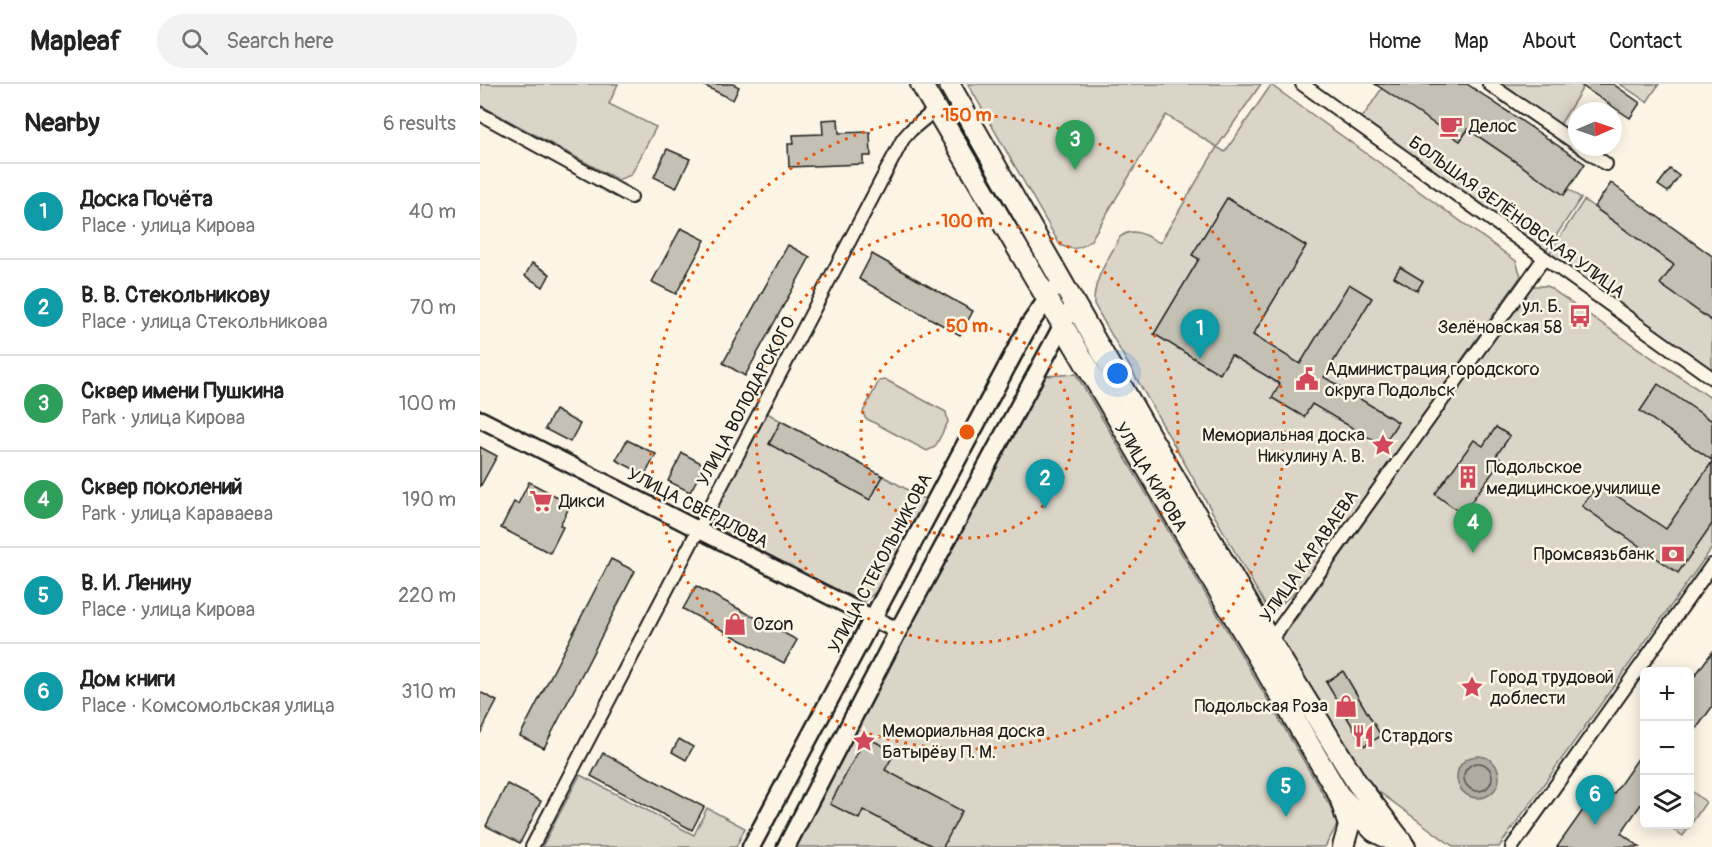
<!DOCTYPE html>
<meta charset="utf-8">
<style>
:root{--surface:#fff;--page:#f2f2f2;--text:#222;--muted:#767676;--line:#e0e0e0;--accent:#ea580c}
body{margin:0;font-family:Pangolin,sans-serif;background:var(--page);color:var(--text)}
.controls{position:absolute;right:18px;bottom:18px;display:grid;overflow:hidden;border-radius:9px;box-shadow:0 3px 15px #0003}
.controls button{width:54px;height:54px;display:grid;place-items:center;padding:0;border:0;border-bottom:2px solid var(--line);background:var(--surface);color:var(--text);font:30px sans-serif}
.compass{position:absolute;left:1088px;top:18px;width:54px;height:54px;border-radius:50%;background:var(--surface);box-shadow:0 3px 15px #0003;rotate:88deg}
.you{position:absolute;left:638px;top:290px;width:21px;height:21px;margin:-15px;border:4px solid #fff;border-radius:50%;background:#1a73e8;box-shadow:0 0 0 9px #1a73e833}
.badge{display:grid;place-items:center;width:39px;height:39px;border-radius:50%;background:var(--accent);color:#fff;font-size:20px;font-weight:700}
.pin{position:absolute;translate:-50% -50px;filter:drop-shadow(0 2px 3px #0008)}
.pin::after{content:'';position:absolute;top:32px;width:21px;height:18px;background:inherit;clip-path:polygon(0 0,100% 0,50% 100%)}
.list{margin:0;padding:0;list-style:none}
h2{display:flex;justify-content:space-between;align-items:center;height:78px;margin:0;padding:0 24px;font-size:26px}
h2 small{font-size:20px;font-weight:400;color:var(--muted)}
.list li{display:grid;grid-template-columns:39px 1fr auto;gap:18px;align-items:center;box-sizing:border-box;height:96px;padding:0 24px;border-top:2px solid var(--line)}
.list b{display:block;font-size:22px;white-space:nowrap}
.list p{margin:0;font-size:20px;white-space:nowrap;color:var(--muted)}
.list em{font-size:20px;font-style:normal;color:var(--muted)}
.icon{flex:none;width:33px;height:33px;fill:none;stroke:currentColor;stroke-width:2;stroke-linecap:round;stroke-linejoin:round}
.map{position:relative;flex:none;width:1232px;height:763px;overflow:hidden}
header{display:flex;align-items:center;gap:36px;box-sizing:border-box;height:84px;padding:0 30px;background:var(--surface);border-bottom:2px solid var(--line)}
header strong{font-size:28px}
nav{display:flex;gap:33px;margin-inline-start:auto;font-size:21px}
.search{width:420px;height:54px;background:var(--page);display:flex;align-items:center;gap:15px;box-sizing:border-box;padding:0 21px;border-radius:33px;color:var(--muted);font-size:22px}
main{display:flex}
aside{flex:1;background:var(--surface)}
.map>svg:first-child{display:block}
.green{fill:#dbd5c8;stroke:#7c7872;stroke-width:1.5}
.water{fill:#b0aba1;stroke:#75726c;stroke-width:1.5}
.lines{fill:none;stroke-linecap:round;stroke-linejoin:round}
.shore{stroke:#575551;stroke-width:1.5}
.building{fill:#c4c0b3;stroke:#1c1c1c;stroke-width:1.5}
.minor-casing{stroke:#1c1c1c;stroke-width:16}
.tertiary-casing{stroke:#1c1c1c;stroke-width:20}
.secondary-casing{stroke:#1c1c1c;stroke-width:21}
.primary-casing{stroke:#1c1c1c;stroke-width:24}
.minor{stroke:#fcf5e5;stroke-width:12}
.tertiary{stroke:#fcf5e5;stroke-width:15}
.secondary{stroke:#fcf5e5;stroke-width:16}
.primary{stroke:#fcf5e5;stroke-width:20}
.ring{fill:none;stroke:#e8590c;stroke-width:3;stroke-dasharray:3 6}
.labels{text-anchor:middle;stroke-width:5;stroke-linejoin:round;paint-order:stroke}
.poi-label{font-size:18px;fill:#1c1c1c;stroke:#fcf5e5;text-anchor:start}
.street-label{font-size:18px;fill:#1c1c1c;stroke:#fcf5e5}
.centre{fill:#e8590c;stroke:#fcf5e5;stroke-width:3}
.ring-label{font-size:18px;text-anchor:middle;font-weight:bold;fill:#e8590c;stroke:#fcf5e5;stroke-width:5;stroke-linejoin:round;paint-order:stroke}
</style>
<header>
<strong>Mapleaf</strong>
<div class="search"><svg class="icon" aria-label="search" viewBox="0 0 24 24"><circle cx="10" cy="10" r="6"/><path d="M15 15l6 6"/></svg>Search here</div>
<nav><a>Home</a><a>Map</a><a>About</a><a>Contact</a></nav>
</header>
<main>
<aside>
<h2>Nearby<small>6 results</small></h2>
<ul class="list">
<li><span class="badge" style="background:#0f9aa8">1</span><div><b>Доска Почёта</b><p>Place · улица Кирова</p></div><em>40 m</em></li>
<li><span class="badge" style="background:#0f9aa8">2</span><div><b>В. В. Стекольникову</b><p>Place · улица Стекольникова</p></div><em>70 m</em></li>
<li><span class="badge" style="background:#2e9e5b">3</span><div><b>Сквер имени Пушкина</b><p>Park · улица Кирова</p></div><em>100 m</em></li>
<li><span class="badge" style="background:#2e9e5b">4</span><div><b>Сквер поколений</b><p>Park · улица Караваева</p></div><em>190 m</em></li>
<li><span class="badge" style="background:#0f9aa8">5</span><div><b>В. И. Ленину</b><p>Place · улица Кирова</p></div><em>220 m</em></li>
<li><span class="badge" style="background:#0f9aa8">6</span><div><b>Дом книги</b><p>Place · Комсомольская улица</p></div><em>310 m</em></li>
</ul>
</aside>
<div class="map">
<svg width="1232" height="763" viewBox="0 0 1232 763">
<rect width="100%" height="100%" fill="#fcf5e5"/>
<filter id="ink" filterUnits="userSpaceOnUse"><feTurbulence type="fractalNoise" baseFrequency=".0167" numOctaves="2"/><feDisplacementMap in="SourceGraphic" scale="12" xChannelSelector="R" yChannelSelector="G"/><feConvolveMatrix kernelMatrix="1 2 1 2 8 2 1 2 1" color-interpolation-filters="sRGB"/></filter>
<g filter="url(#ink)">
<g class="green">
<polygon points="0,0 138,0 129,20 176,43 151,91 138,96 0,21"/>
<path d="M488,0H781L737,63L745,68L791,1L1036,177L1041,192L823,500L796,525L787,524L614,220C613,195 629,174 640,153C654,142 667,152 680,159L737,63L686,31L611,156C601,165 593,167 580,161Z"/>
<polygon points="1014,0 1105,0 1078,44"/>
<polygon points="1140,0 1179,0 1167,18"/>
<polygon points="902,4 980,57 988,46 1084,110 1088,105 1101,114 1064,170 880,37"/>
<polygon points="1104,116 1194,181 1181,200 1232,237 1232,288 1068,171"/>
<polygon points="1051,202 1067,202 1232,315 1232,464 1019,763 974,763 887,699 801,556"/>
<polygon points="596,290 859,737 845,763 313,763 316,753 565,292"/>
<polygon points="406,296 466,328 468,338 455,363 447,367 385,334 383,328 399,297"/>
<polygon points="284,327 301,337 289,360 390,415 403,392 446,416 399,506 381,519 226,438"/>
<polygon points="100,691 214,751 227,724 265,744 256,763 62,763"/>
<polygon points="1210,706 1226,718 1203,752 1187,741 1210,740"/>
</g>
<circle class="water" cx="998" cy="693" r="21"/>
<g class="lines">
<circle class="shore" cx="998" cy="693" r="14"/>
</g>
<g class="building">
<polygon points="221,0 253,0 259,3 253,16"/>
<polygon points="895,0 987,0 1105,80 1084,111 988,45 980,57"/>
<polygon points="1099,0 1133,0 1160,19 1150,34"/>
<polygon points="358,35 359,49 390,48 391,72 383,72 383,80 309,83 308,60 314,60 313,51 343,50 342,36"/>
<polygon points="187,65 210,75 196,104 174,93"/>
<polygon points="1190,85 1199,92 1188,108 1178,101"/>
<polygon points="1131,99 1232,172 1232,237 1180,200 1194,181 1114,123"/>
<polygon points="747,114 826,162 773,251 820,280 869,200 892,214 844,293 918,338 903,362 832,320 824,333 792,314 800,300 751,271 740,290 674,250 719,175 712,171"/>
<polygon points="201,144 225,156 196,210 172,198"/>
<polygon points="308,161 330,173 265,292 243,279"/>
<polygon points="392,170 493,227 480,251 379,195"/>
<polygon points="52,179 70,190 63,203 45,192"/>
<polygon points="920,183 943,197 937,207 914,193"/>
<polygon points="1178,300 1232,337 1232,376 1160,327"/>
<polygon points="75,326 100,340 90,358 65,345"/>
<polygon points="301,337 403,392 390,416 289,360"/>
<polygon points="1016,343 1030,352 1016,372 1022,376 982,430 955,410 994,356 1003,362"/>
<polygon points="147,356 176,370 165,391 136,376"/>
<polygon points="0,363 17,372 0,403"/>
<polygon points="202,369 225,381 210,408 188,397"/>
<polygon points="1232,378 1232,440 1198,489 1102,422 1118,399 1186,445"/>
<polygon points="49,398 91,420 80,441 83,443 70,469 21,444 34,418 38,420"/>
<polygon points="131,475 155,487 64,664 40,652"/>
<polygon points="216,502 317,556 304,579 203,525"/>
<polygon points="1232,568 1232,623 1209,655 1209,600"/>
<polygon points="863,587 901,652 884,662 846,598"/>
<polygon points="0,608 17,617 0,650"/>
<polygon points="386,653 415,668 405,686 482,727 463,763 454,763 383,726 379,735 350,720"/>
<polygon points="199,655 213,663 206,676 192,668"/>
<polygon points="1164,666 1164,716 1141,749 1160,763 1077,763 1108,719 1121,728"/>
<polygon points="123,669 224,723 212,746 111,692"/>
<polygon points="27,700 61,717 40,759 6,742"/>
</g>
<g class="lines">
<g class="minor-casing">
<g id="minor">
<polyline points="822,0 1232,294"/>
<polyline points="1009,0 1097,60"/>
<polyline points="0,30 151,113"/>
<polyline points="1101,63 1126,80"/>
<polyline points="790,557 1064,174"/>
<polyline points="52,763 423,55 431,46 456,25"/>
<polyline points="1032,763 1232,481"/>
</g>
</g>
<g class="tertiary-casing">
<polyline id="tertiary" points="0,335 418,547"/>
</g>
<g class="secondary-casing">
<g id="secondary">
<polyline points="271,763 549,241 574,205"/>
<polyline points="306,763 418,547 595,218"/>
</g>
</g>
<g class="primary-casing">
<g id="primary">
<polyline points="441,0 859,711 894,747 925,763"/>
<polyline points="469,0 666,345 790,557 877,699 922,758"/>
<polyline points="860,713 869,742 863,763"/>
</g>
</g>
<use href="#minor" class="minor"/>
<use href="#tertiary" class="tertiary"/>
<use href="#secondary" class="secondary"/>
<use href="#primary" class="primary"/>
</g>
</g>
<g class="ring">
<circle cx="487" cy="348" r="106"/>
<circle cx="487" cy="348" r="211"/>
<circle cx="487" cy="348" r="317"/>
</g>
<defs>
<g id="cafe-bare" transform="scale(1.8)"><path d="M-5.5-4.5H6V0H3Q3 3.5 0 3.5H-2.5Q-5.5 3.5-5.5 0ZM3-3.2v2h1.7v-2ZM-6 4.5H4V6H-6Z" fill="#d1495b" stroke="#fcf5e5" stroke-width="2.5" paint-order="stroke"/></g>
<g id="bus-bare" transform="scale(1.8)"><path d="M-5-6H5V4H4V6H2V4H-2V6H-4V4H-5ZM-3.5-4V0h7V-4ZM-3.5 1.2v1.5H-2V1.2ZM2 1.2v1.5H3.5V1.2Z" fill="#d1495b" stroke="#fcf5e5" stroke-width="2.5" paint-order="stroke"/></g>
<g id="civic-bare" transform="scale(1.8)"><path d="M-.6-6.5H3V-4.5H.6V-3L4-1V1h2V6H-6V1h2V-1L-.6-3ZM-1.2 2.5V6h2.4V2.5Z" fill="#d1495b" stroke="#fcf5e5" stroke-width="2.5" paint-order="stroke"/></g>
<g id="sight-bare" transform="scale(1.8)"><path d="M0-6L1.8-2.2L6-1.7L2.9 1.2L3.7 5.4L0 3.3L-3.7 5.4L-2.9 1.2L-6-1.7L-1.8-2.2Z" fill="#d1495b" stroke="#fcf5e5" stroke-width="2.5" paint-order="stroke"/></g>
<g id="building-bare" transform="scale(1.8)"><path d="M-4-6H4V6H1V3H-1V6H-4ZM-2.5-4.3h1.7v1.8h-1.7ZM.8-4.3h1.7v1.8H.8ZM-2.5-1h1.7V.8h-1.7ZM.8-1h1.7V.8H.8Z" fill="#d1495b" stroke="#fcf5e5" stroke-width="2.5" paint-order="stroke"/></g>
<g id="supermarket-bare" transform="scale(1.8)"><path d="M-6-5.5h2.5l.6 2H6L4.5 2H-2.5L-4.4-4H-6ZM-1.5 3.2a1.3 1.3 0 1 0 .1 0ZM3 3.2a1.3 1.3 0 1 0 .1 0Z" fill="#d1495b" stroke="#fcf5e5" stroke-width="2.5" paint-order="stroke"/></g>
<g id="bank-bare" transform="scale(1.8)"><path d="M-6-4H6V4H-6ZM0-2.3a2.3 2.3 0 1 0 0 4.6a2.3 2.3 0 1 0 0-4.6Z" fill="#d1495b" stroke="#fcf5e5" stroke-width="2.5" paint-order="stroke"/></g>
<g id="shop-bare" transform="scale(1.8)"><path d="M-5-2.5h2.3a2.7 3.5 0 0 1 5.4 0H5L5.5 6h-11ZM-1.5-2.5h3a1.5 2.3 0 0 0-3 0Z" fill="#d1495b" stroke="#fcf5e5" stroke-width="2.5" paint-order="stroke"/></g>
<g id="restaurant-bare" transform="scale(1.8)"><path d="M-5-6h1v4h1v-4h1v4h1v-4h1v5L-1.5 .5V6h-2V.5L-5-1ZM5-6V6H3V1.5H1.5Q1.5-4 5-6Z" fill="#d1495b" stroke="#fcf5e5" stroke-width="2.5" paint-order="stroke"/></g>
</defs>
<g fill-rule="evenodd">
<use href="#cafe-bare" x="971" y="42"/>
<use href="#bus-bare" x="1100" y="232"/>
<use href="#civic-bare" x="827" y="295"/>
<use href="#sight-bare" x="903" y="361"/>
<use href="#building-bare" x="988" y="393"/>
<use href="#supermarket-bare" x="61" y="417"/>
<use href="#bank-bare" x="1193" y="470"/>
<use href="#shop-bare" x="255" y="540"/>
<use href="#sight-bare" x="992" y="603"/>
<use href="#shop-bare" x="866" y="622"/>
<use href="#restaurant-bare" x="883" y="652"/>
<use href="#sight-bare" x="384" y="657"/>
</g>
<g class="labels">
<g class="poi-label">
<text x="989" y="48">Делос</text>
<text x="1082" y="228" text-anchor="end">ул. Б.<tspan x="1082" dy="21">Зелёновская 58</tspan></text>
<text x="845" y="291">Администрация городского<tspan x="845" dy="21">округа Подольск</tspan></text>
<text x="885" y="357" text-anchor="end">Мемориальная доска<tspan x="885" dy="21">Никулину А. В.</tspan></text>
<text x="1006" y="389">Подольское<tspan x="1006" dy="21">медицинское училище</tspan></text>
<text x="79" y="423">Дикси</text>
<text x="1175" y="476" text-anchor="end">Промсвязьбанк</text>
<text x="273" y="546">Ozon</text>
<text x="1010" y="599">Город трудовой<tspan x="1010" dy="21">доблести</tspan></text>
<text x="848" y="628" text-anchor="end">Подольская Роза</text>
<text x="402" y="653">Мемориальная доска<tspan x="402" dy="21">Батырёву П. М.</tspan></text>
<text x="901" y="658">Стардогs</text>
</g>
<g class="street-label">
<text transform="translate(1037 133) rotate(36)" y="6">БОЛЬШАЯ ЗЕЛЁНОВСКАЯ УЛИЦА</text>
<text transform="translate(266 317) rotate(-62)" y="6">УЛИЦА ВОЛОДАРСКОГО</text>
<text transform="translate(671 393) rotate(59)" y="6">УЛИЦА КИРОВА</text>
<text transform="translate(218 424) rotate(27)" y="6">УЛИЦА СВЕРДЛОВА</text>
<text transform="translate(829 472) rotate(-55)" y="6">УЛИЦА КАРАВАЕВА</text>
<text transform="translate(400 479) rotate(-62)" y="6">УЛИЦА СТЕКОЛЬНИКОВА</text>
</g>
</g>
<circle cx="487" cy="348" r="9" class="centre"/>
<g class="ring-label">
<text x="487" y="37">150 m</text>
<text x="487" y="143">100 m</text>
<text x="487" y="248">50 m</text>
</g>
</svg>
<div class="controls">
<button>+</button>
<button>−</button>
<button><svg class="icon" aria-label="layers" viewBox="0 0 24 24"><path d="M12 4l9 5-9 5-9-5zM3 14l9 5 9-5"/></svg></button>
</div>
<svg class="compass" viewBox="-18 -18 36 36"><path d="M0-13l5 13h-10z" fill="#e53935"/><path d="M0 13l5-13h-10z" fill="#767676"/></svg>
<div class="you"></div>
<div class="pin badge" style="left:720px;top:275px;background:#0f9aa8">1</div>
<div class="pin badge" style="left:565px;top:425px;background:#0f9aa8">2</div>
<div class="pin badge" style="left:595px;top:86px;background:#2e9e5b">3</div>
<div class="pin badge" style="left:993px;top:469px;background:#2e9e5b">4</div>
<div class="pin badge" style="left:806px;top:733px;background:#0f9aa8">5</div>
<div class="pin badge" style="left:1115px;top:741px;background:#0f9aa8">6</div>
</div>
</main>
